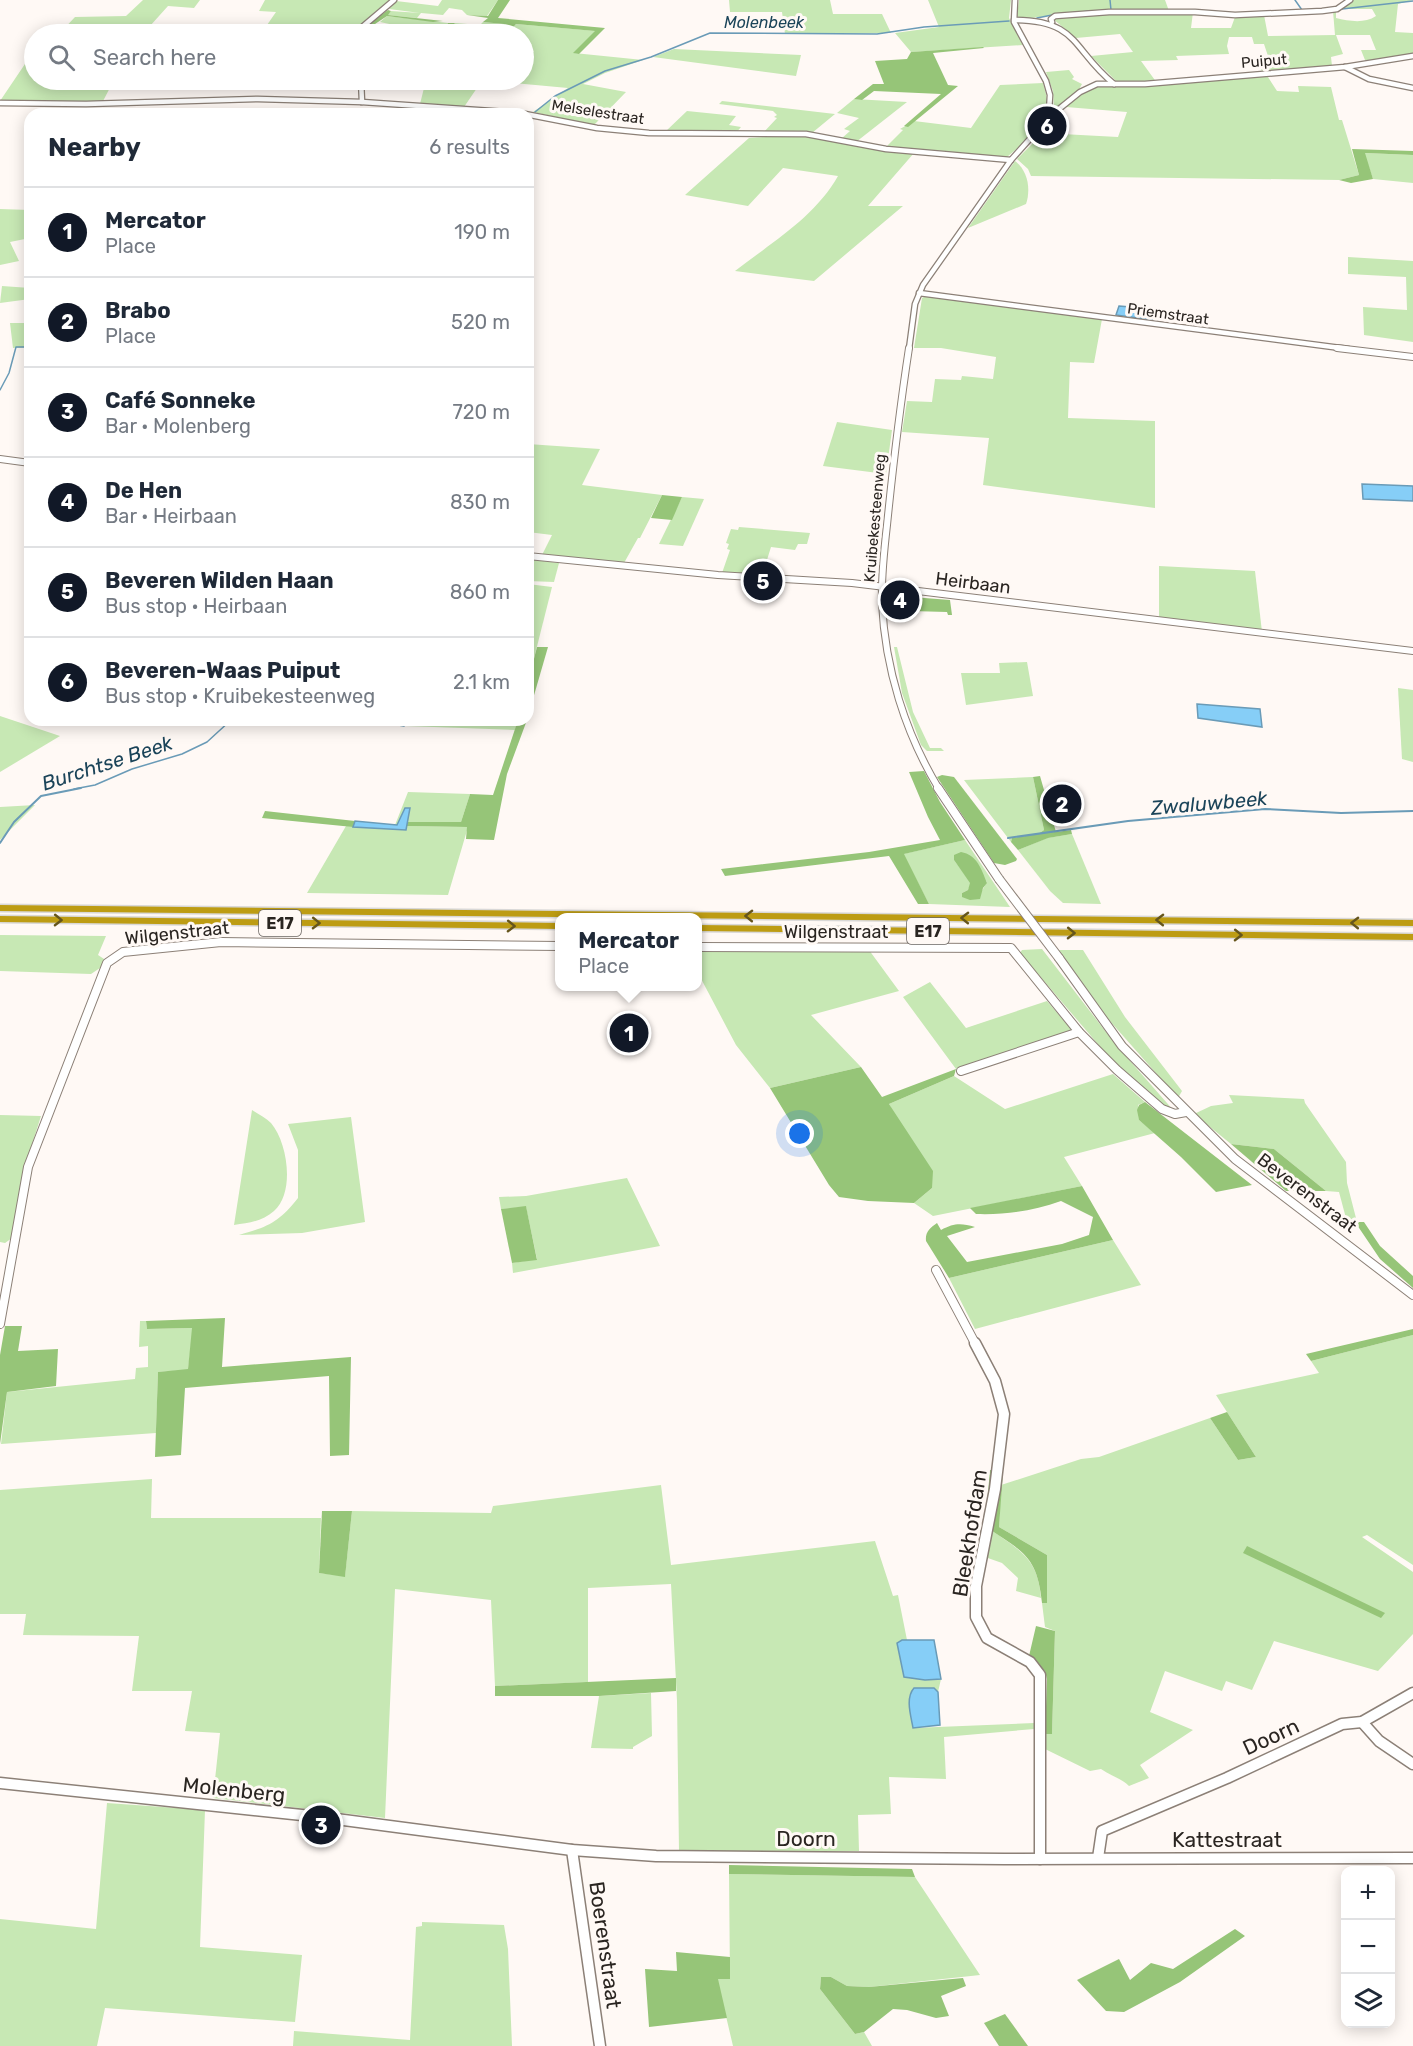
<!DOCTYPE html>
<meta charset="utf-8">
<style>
:root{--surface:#fff;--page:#f2f2f3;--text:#1f2937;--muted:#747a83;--line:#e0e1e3;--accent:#111827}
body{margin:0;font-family:Rubik,sans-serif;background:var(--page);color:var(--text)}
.controls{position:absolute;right:18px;bottom:18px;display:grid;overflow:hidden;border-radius:12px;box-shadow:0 3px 15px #0003}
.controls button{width:54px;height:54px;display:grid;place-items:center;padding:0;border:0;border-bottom:2px solid var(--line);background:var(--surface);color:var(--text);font:30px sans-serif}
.you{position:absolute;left:800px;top:1134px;width:21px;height:21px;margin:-15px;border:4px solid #fff;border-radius:50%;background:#1a73e8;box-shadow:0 0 0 9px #1a73e833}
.badge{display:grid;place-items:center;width:39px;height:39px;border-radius:50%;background:var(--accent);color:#fff;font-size:20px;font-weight:700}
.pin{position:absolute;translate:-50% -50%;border:3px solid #fff;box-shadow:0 2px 6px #0006}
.popup{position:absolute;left:555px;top:913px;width:147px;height:78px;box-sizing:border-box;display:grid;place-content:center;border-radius:12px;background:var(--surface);filter:drop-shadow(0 2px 4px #0005);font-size:20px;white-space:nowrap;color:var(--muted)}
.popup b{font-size:22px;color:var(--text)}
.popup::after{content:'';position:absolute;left:50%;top:100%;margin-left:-12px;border:12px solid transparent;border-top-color:var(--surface)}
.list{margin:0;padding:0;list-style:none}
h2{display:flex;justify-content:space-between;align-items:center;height:78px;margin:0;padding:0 24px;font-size:26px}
h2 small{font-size:20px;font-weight:400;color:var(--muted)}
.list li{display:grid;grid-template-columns:39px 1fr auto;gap:18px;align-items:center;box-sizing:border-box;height:90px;padding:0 24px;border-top:2px solid var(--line)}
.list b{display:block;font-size:22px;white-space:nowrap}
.list p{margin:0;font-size:20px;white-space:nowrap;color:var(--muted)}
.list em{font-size:20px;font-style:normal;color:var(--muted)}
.icon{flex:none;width:33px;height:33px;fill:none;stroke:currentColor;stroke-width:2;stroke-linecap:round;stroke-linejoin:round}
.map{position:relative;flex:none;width:1413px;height:2046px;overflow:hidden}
.search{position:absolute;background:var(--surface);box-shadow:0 3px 15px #0003;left:24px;top:24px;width:510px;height:66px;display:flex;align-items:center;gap:15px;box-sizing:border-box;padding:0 21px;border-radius:33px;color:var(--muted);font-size:22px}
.panel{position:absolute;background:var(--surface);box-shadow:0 3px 15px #0003;left:24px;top:108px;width:510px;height:618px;border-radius:18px}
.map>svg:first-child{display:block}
.green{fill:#c7e8b4;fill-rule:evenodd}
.forest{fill:#96c578}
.water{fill:#86cef7;stroke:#6a9bb7;stroke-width:1.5}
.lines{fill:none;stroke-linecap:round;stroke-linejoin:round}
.stream-far1{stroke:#6a9bb7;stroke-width:1.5}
.stream{stroke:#6a9bb7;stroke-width:2}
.minor-far3-casing{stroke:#8c8077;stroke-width:7}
.minor-far2-casing{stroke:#8c8077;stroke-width:8}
.minor-far1-casing{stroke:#8c8077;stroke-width:10}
.minor-casing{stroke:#8c8077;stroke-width:13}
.highway-casing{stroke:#d9d8d7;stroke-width:3}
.minor-far3{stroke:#fff;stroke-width:4.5}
.minor-far2{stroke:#fff;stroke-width:6}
.minor-far1{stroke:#fff;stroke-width:8}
.minor{stroke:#fff;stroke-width:10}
.highway{fill:#bd9c13;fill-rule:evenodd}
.minor-bridge-casing{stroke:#8c8077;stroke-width:10;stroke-linecap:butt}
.minor-bridge{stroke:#fff;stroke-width:8}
.oneway{stroke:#65551b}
.labels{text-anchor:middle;stroke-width:6;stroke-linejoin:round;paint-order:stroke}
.far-street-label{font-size:15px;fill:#2a2521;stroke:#fff9f5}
.far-water-label{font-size:16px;font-style:italic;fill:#1b4459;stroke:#fff9f5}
.shield{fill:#fff9f5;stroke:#6a6561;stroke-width:1.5}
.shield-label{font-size:16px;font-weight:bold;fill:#2a2521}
.street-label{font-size:18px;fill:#2a2521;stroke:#fff9f5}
.water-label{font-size:20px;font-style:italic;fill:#1b4459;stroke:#fff9f5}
.near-street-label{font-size:21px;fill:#2a2521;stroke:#fff9f5}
</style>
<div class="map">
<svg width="1413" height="2046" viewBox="0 0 1413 2046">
<rect width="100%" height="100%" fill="#fff9f5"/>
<g class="green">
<polygon points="143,0 200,0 194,8 168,6 150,26 228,32 233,24 267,25 276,12 259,11 265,0 392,0 352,34 59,34 75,17 126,16"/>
<polygon points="442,0 498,0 487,16 467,15 462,10 449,8 443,15 421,13 417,18 387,15 391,11 420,13 389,9 396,1 438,6"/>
<polygon points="729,0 830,0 833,14 882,14 891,33 785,34 782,12 730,12"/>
<polygon points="928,0 1011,0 1009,18 1023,45 911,52 895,33 939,27"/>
<polygon points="1019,0 1165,0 1169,11 1081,12 1023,19 1017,16"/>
<path d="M1352,0H1413L1398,4L1395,32L1413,33V55L1373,62L1365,60L1361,50H1376L1370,35H1336L1343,54L1331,57L1332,66L1262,72L1258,57L1268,56L1264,44H1254L1252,37H1229L1227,46L1229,54L1176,56L1178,60L1141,61L1157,83H1118L1091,56L1133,52L1120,34L1076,38L1053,19L1073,15L1193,12L1191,28H1231L1235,17L1264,15L1268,36L1335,35L1333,11H1336V18C1349,21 1364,24 1376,16L1372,9H1342Z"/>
<polygon points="387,16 448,23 444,30 392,29 394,25 380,22"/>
<polygon points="483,22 505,24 505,27 499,34 447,34 455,23 480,25"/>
<polygon points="516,24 596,31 574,53 643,60 605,73 583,84 626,92 594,125 533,112 568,88 504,82 506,80 524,80 524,61 534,51 524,49 524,34 507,34"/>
<polygon points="363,28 443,32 442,34 357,34"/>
<polygon points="674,49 801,55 796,76 653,57"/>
<polygon points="34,55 34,80 114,80 102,103 0,101 27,61"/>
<path d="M1069,70L1074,77L1072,79L1082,84C1077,95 1066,105 1054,109L1053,91L1046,72Z"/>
<polygon points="1266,74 1277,91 1299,92 1298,86 1331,87 1339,120 1342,120 1359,175 1339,180 1031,176 1028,169 1017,159 1043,133 1118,137 1127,112 1066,107 1085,91 1101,85 1164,85"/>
<polygon points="426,80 485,80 482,88 477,88 464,107 420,104"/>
<path d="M1043,83C1044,88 1047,95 1047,101C1048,123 1022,145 1006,158L885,148L903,130L900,129L914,121L971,128L1000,85Z"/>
<polygon points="854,99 907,102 856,142 841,139 850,131 844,129 859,118 837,113"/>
<polygon points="722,101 835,114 812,133 786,131 763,133 777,118 774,117 777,115 773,111 719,104"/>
<polygon points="687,111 736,116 729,125 741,127 735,134 665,132"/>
<path d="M799,135L914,153L868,206H903L814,281L735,271C771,243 815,217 838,176L783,168L748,206L685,195L749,138Z"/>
<polygon points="1364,153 1413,155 1413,183 1373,179"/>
<path d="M1015,161C1028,171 1031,189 1026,204L968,228Z"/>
<polygon points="0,209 30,210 30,238 10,242 19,261 0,265"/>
<polygon points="1348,257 1413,261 1413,342 1364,335 1363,307 1407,310 1406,277 1348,274"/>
<polygon points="2,286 30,288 30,299 0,303"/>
<polygon points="926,296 1102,319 1094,363 1070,362 1068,418 1155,421 1155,508 983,485 989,438 902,432 907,401 932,402 935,379 961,380 962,376 993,379 996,357 941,348 914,348 922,298"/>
<polygon points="10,323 30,323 30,347 13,348"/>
<polygon points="837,422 892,430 886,474 823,466"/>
<polygon points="528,444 600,449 582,485 662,495 640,538 638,538 624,563 542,555 552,535 528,532 530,524 528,524"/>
<polygon points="682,497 704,499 683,546 659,544"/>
<polygon points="739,527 810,533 807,544 798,544 795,550 771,547 762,576 722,573 730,550 727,549 729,544 726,543 731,529 738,530"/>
<polygon points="528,559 559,563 554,582 528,581"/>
<polygon points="1159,566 1255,571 1262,632 1159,619"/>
<polygon points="528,584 552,587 528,682"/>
<polygon points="894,647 897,647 913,712 930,748 941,748 944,751 927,751 921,745 902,693"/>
<polygon points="1027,662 1033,696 966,705 961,673 1000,673 999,663"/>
<polygon points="1398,688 1413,690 1413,762 1402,759"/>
<polygon points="0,716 60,736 0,772"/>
<polygon points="409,720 518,720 515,730 406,726"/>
<polygon points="1033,777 1044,830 1038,834 1012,838 1011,842 964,780"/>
<polygon points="408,792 470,794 461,822 406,822 410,808 397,825 395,825"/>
<polygon points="35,805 0,840 0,807"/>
<polygon points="346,826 405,830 406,826 468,827 448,895 307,893"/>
<polygon points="1072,834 1101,904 1063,903 1050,891 1018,850 1047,838"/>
<path d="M965,840L1010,907L929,904L903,854ZM954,860L987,882L980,894L962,893L968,890L971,883Z"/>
<polygon points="0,935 106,936 98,955 104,959 103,966 91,974 0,971"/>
<polygon points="698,948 869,950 899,991 811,1015 861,1067 770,1088 736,1045 698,973"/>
<polygon points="1042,949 1116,1045 1174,1111 1167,1110 1114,1063 1020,953 1022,950"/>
<polygon points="1059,950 1083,950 1125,1017 1182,1091 1178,1098 1109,1020"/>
<polygon points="930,982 966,1028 1047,1001 1072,1030 956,1069 903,997"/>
<polygon points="1113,1074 1145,1102 1138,1105 1139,1120 1155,1133 1064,1157 1082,1186 933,1216 914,1203 932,1188 889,1104 954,1076 1005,1109"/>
<polygon points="1229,1095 1304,1099 1305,1103 1346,1162 1347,1183 1357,1222 1347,1222 1339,1192 1326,1191 1274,1149 1231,1144 1194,1114 1211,1106 1233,1103"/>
<path d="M252,1110C258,1114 266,1118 271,1123C288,1143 295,1193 274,1211C263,1221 249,1223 234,1225Z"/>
<polygon points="0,1115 41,1116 23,1173 12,1238 5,1243 0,1242"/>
<path d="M351,1117L365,1222L302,1233L239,1235C268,1227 279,1222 298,1198V1150L288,1124Z"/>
<polygon points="627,1178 660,1246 513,1273 512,1263 537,1259 526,1207 501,1209 499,1197 526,1196"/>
<polygon points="1113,1240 1141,1285 975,1329 949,1278"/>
<polygon points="140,1321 146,1321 147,1329 193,1328 188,1370 158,1372 156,1433 1,1444 7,1392 135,1379 136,1368 148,1367 148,1346 139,1347"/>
<path d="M1413,1335V1565L1367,1535L1362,1537L1413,1572V1634L1378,1671L1274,1641L1252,1690L1226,1681L1222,1691L1165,1671L1150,1712L1193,1730L1140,1765L1149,1778L1129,1786C1121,1778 1111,1776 1101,1769L1090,1771L1045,1749V1734H1052L1055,1631L1045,1627L1042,1603H1047V1555L999,1527L1001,1485L1081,1459L1099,1457L1210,1418L1238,1460L1256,1457L1216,1395L1319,1373L1311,1361Z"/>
<polygon points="152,1479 151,1518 321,1518 319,1573 345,1576 352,1511 491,1513 493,1506 661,1485 671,1565 875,1541 893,1596 898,1595 907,1640 902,1640 925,1680 941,1679 938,1692 933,1688 914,1688 913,1728 1034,1723 1034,1729 944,1737 946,1779 889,1777 891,1814 858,1815 859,1851 679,1851 677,1701 671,1584 588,1588 588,1682 495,1686 491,1600 395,1589 385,1818 213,1798 220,1733 185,1731 192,1691 132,1691 139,1636 23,1635 26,1614 0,1614 0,1490"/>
<path d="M991,1530C1021,1551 1038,1559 1041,1598L1016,1591L1018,1578L1002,1563L985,1557Z"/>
<polygon points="651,1693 652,1736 633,1747 633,1749 591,1748 599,1696"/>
<polygon points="107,1803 205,1810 200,1947 302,1955 295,2022 105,2008 97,2046 0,2046 0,1919 96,1929"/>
<polygon points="729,1874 915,1877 980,1975 869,1987 847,1986 831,1977 821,1977 820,1989 855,2034 864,2032 872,2046 733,2046 717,1978 730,1979"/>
<polygon points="422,1922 504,1925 508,1949 512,2046 293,2046 294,2031 410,2040 416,1927 422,1926"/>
</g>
<g class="forest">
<polygon points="498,0 510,0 498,18 605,28 579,54 573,53 595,31 516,24 507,34 499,34 505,27 504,24 483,22 488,18 467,15 488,16"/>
<polygon points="388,10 391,11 388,15 443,21 433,22 387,16 369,28 444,30 448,23 455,23 447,34 442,34 443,32 363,28"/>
<polygon points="983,47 984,48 933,53 948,85 958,86 908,127 904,126 941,94 874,91 862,100 854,99 873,84 884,84 875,61 907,59 911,52"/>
<polygon points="1352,149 1413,151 1413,155 1365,153 1373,179 1351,183 1339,180 1359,175"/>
<polygon points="662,495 682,497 672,520 651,518"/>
<polygon points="912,597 950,600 952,615 948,615 947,612 911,611"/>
<polygon points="537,647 548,647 528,716 528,682"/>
<polygon points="518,720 527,720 507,774 494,840 466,839 467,827 406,826 406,822 461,822 470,794 493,795"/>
<polygon points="924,771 940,802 965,840 904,854 929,904 918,904 889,856 725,876 721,869 869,852 940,840 928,817 909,772"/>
<polygon points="942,775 954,777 1017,859 1016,861 1005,865 994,863 937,777"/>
<polygon points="1040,776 1056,832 1071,830 1072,834 1048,838 1018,850 1011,842 1012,838 1038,834 1044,830 1033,777"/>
<polygon points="265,811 355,821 353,827 262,818"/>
<path d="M961,852C977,855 981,868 987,883L983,888L980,899L970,900L962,897V893L968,890L970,883L954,860V855Z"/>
<polygon points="861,1067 882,1097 956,1069 954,1076 889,1104 933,1171 932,1188 914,1203 868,1201 839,1197 829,1185 770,1088"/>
<polygon points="1145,1102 1252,1185 1216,1192 1181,1157 1139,1120 1137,1110 1139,1105"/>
<polygon points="1231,1144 1274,1149 1326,1191 1286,1191"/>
<path d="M1082,1186L1113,1240L949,1278L926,1241C925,1232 930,1228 937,1223L941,1230C954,1223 961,1223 975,1227L947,1236L967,1262L1062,1244L1089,1235L1093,1217L1061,1201C1033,1211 1006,1215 976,1214L970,1208Z"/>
<polygon points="526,1206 537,1260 512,1263 501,1209"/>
<polygon points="1355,1222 1364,1222 1380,1246 1413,1276 1413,1288 1380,1259"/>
<polygon points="225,1318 222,1367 351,1357 349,1455 330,1456 329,1376 185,1388 181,1455 155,1457 158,1372 188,1369 192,1328 147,1329 146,1321"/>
<polygon points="5,1326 22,1326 18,1351 58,1349 56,1386 7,1392 0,1444 0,1355"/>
<polygon points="1413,1329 1413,1335 1311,1361 1306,1354"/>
<polygon points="1227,1412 1256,1457 1238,1460 1210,1418"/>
<path d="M990,1470L1003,1472L999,1527L1047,1555V1603H1042C1037,1554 1022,1552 985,1526Z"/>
<polygon points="322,1511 352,1511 345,1577 319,1573"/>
<polygon points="1247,1546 1385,1613 1381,1618 1243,1553"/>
<polygon points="1036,1626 1055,1631 1052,1734 1045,1734 1047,1679 1045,1671 1029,1656"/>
<polygon points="676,1678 676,1691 599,1696 495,1696 495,1686"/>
<polygon points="729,1865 912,1869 915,1877 729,1874"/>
<polygon points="1235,1929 1245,1936 1180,1982 1124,2012 1106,2011 1077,1980 1119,1959 1130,1980 1151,1963 1173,1969"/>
<polygon points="676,1952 730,1957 730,1979 718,1979 727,2018 649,2027 645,1969 677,1971"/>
<polygon points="821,1977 831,1977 847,1986 869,1987 963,1978 966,1986 941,1996 949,2016 936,2018 907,2010 893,2009 864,2032 855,2034 820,1989"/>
<polygon points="1005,2014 1028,2046 999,2046 984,2023"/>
</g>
<g class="water">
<polygon points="1119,306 1154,309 1152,320 1116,315"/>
<polygon points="1362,484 1413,486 1413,501 1363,499"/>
<polygon points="1197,704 1260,709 1262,727 1198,718"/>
<polygon points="405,808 410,808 406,830 353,827 355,821 397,825"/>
<polygon points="902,1640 934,1640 941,1679 925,1680 904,1677 897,1643"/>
<path d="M914,1688H934L938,1692L940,1725L913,1728C911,1716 905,1698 914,1688Z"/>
</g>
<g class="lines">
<g class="stream-far1">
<polyline points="1110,0 1111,10"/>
<polyline points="1295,0 1302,10"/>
<polyline points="1342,9 1413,1"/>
<polyline points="1070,13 1091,11"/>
<polyline points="1037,18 1052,15"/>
<polyline points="535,112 555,96 605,71 651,57 710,33 877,34 924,27 1009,21"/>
<polyline points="0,390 9,373 16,347 30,347"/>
<polyline points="369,720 404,726"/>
<polyline points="74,789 95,785 132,769 182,754 207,742 231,720"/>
</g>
<g class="stream">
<polyline points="1008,838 1128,821 1265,809 1341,813 1413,811"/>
<polyline points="0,843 14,822 41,796 81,788"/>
</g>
<g class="minor-far3-casing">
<g id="minor-far3">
<path d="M1014,20C1079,20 1072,50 1114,84"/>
<polyline points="1052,22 1051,19 1055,16 1109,12 1195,12 1235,15 1322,11 1337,9 1350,0"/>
<polyline points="354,34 394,0"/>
<polyline points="1345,67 1369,79 1413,88"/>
<polyline points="361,80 362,102"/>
<polyline points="0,103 86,104 258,99 362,102 520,113 597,128 649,133 806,134 886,149 1011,160"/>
<polyline points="1049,112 1059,109 1080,92 1097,84 1145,84 1345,67 1413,56"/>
<polyline points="919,293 1348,349"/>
<polyline points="909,349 915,304 923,285 1011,160 1045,122 1049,112 1050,95 1046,81 1014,22 1015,0"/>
</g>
</g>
<g class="minor-far2-casing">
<g id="minor-far2">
<path d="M909,348C900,407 893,466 887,525C884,551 881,577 882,603C885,668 905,733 939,789"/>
<polyline points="1337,348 1413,357"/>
<polyline points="0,459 30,463"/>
<polyline points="528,556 718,575 852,583 1413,651"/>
</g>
</g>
<g class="minor-far1-casing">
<g id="minor-far1">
<polyline points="938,788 999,879"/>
<polyline points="698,947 1011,948 1079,1032 1117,1070 1162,1109 1175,1114 1186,1112"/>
<polyline points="1059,958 1122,1046 1235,1159 1413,1295"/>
<polyline points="961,1071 1079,1032"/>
<polyline points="936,1270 976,1345"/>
<polyline points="0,1324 28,1167 107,963 123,952 221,942 560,946"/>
</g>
</g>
<g class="minor-casing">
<g id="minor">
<polyline points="975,1343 995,1381 1004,1414 995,1489 976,1586 976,1617 987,1638 1030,1662 1040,1675 1040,1859"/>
<polyline points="1362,1722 1379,1741 1413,1764"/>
<polyline points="0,1783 321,1817 572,1850 656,1856 1004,1859 1413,1858"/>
<polyline points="572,1850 600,2046"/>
<polyline points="1098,1858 1102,1831 1227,1778 1342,1724 1362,1722 1413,1693"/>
</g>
</g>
<g class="highway-casing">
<g id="highway">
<polygon points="0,905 1413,920 1413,926 0,911"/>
<polygon points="0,916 560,923 560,929 0,922"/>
<polygon points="698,925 1413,934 1413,940 698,931"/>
</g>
</g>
<use href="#minor-far3" class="minor-far3"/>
<use href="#minor-far2" class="minor-far2"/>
<use href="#minor-far1" class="minor-far1"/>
<use href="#minor" class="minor"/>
<use href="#highway" class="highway"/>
<g class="minor-bridge-casing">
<polyline id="minor-bridge" points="999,879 1059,958"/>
</g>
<use href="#minor-bridge" class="minor-bridge"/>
</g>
<defs><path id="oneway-chevron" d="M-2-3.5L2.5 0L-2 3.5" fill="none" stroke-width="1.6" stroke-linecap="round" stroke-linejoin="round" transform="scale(1.5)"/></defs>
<g class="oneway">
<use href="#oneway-chevron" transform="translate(749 916) rotate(-179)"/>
<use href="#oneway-chevron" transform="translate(965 918) rotate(-179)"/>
<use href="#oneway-chevron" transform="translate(58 920) rotate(1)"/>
<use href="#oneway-chevron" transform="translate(1160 920) rotate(-179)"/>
<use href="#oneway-chevron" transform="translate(316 923) rotate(1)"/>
<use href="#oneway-chevron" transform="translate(1355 923) rotate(-179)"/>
<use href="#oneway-chevron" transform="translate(511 926) rotate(1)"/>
<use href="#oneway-chevron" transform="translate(1071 933) rotate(1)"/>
<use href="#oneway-chevron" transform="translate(1238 935) rotate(1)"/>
</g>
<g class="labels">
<g class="far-street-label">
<text transform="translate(1264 61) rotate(-5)" y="5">Puiput</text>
<text transform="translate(598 112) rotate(9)" y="5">Melselestraat</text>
<text transform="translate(1168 314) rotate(8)" y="5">Priemstraat</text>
<text transform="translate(875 518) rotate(-85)" y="5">Kruibekesteenweg</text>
</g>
<g class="far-water-label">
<text x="764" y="28">Molenbeek</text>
</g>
<g class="shield">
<rect x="259" y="910" width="42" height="26" rx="4.5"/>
<rect x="907" y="918" width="42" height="26" rx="4.5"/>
</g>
<g class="shield-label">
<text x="280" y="929">E17</text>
<text x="928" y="937">E17</text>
</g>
<g class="street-label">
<text transform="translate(973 583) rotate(7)" y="6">Heirbaan</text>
<text x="836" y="938">Wilgenstraat</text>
<text transform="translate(177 933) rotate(-6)" y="6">Wilgenstraat</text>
<text transform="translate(1307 1193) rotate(37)" y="6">Beverenstraat</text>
</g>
<g class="water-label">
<text transform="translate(107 763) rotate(-18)" y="7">Burchtse Beek</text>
<text transform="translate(1209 803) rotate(-5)" y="7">Zwaluwbeek</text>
</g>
<g class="near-street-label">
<text transform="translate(970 1533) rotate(-81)" y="7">Bleekhofdam</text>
<text transform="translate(1271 1737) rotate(-25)" y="7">Doorn</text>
<text transform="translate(234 1790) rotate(6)" y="7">Molenberg</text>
<text x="806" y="1846">Doorn</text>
<text x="1227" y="1847">Kattestraat</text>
<text transform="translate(605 1945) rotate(82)" y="7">Boerenstraat</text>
</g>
</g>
</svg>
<div class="controls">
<button>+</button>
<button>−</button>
<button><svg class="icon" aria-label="layers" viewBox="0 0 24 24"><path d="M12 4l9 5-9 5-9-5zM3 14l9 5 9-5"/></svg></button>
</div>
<div class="you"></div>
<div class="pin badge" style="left:629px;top:1033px">1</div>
<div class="popup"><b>Mercator</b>Place</div>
<div class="pin badge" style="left:1062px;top:804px">2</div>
<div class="pin badge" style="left:321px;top:1825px">3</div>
<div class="pin badge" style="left:900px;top:600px">4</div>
<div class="pin badge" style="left:763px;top:581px">5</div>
<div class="pin badge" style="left:1047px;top:126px">6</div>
<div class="search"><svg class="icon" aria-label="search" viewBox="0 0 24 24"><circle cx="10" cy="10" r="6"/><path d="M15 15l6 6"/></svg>Search here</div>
<section class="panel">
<h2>Nearby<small>6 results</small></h2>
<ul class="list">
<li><span class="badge">1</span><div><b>Mercator</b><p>Place</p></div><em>190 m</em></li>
<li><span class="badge">2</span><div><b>Brabo</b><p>Place</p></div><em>520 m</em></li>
<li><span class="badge">3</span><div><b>Café Sonneke</b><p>Bar · Molenberg</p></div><em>720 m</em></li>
<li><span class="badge">4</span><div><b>De Hen</b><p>Bar · Heirbaan</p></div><em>830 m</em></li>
<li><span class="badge">5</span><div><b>Beveren Wilden Haan</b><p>Bus stop · Heirbaan</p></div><em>860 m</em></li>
<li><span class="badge">6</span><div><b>Beveren-Waas Puiput</b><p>Bus stop · Kruibekesteenweg</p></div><em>2.1 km</em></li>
</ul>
</section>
</div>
